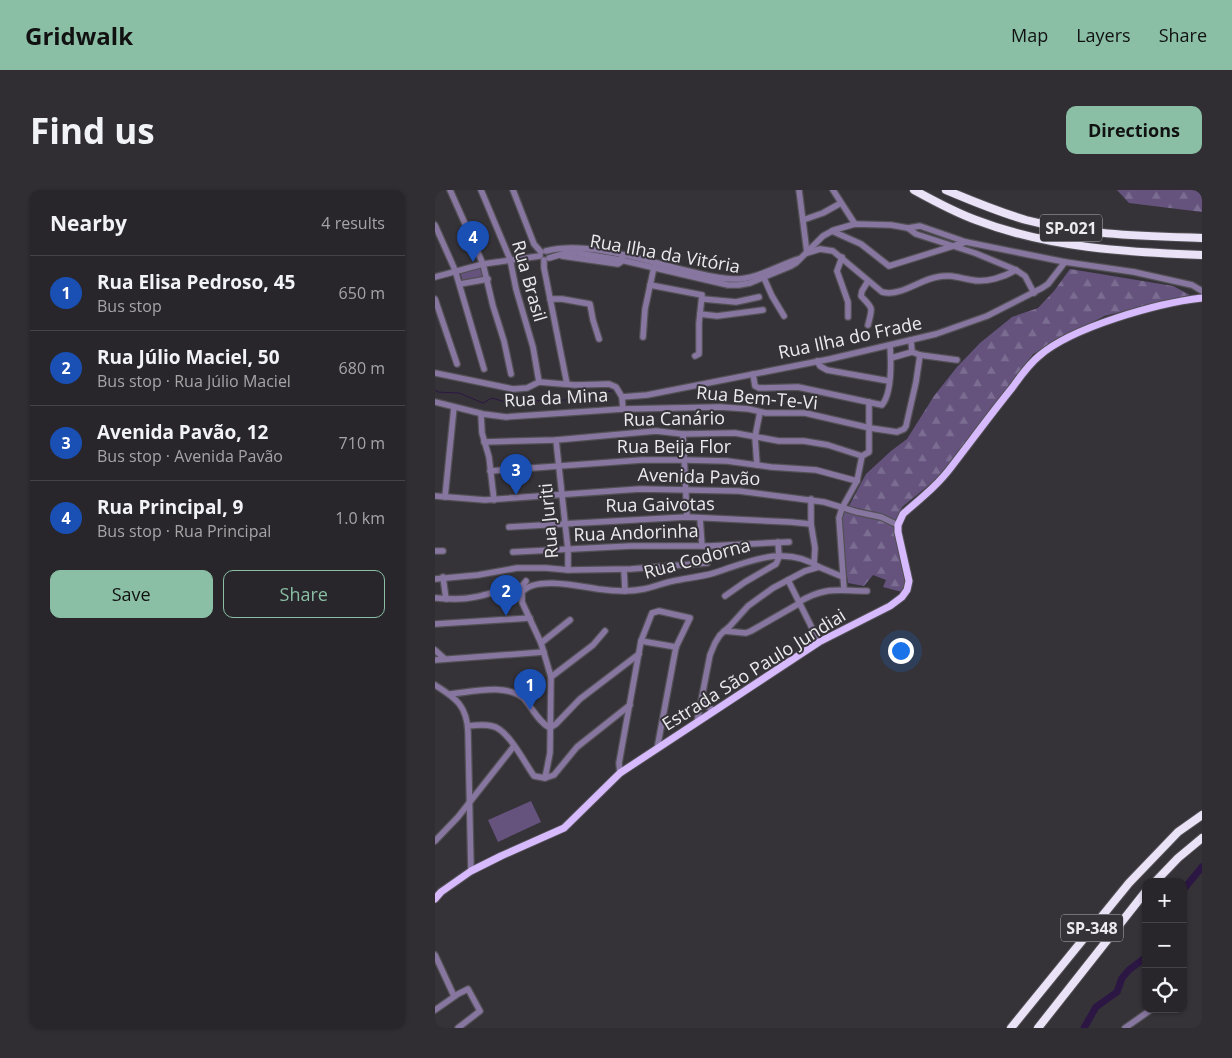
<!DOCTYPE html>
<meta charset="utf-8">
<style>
:root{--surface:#28262a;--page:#302e32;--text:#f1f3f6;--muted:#a5a5a8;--line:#444347;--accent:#8abfa5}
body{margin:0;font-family:"Open Sans",sans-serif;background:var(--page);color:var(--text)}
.controls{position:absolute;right:15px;bottom:15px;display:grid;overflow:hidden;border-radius:10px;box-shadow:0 1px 4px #0004}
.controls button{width:45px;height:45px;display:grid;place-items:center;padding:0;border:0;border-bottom:1px solid var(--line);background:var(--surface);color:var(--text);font:25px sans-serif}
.you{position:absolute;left:465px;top:460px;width:18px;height:18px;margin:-12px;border:4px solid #fff;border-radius:50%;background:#1a73e8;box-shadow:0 0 0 8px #1a73e833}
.badge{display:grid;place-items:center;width:32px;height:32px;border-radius:50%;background:var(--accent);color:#fff;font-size:16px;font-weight:700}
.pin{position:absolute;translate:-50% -41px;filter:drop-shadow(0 1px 2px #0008)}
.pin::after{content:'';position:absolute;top:26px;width:18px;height:15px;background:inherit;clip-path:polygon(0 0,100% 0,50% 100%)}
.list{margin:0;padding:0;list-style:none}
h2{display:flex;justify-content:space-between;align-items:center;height:65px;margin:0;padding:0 20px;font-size:21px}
h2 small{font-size:16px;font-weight:400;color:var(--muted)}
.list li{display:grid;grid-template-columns:32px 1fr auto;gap:15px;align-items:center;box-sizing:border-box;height:75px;padding:0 20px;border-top:1px solid var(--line)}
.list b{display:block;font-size:19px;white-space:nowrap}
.list p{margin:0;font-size:16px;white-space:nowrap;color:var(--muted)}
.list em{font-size:16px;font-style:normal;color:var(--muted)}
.actions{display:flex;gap:10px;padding:15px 20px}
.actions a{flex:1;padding:11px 0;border:1px solid var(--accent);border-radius:10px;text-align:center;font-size:18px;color:var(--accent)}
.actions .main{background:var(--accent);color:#111}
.icon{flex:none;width:28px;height:28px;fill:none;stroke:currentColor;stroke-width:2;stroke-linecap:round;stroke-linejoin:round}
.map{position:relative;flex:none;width:767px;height:838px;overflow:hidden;border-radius:10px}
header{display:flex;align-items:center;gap:30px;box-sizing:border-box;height:70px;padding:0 25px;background:var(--accent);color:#111}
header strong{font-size:24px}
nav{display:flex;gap:28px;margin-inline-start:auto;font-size:18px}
.intro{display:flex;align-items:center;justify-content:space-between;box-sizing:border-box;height:120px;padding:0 30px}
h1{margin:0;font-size:35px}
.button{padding:12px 22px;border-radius:10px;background:var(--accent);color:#111;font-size:18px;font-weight:700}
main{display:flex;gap:30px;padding:0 30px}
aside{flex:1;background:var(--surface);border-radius:10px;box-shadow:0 1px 4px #0004}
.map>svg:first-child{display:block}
.forest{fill:url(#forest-firs)}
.park{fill:#65537e}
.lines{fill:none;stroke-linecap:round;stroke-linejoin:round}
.stream{stroke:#2c1643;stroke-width:1}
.river{stroke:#2c1643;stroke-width:7}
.minor-casing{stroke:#525055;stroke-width:8}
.major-casing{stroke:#525055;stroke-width:9}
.highway-casing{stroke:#525055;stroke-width:10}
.minor{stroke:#87769f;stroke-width:5.5}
.major{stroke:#d6bafd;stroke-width:7}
.highway{stroke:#eae2f6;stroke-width:8}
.labels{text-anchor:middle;stroke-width:4;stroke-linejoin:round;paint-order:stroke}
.shield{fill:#353338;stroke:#b4b3b7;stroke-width:1}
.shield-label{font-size:16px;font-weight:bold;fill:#ebeaed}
.street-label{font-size:18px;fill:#ebeaed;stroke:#353338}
</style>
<header>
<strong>Gridwalk</strong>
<nav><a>Map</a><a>Layers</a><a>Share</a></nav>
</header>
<div class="intro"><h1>Find us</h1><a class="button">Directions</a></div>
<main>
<aside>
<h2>Nearby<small>4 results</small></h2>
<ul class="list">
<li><span class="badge" style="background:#1a4fb4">1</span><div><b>Rua Elisa Pedroso, 45</b><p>Bus stop</p></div><em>650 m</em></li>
<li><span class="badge" style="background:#1a4fb4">2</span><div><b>Rua Júlio Maciel, 50</b><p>Bus stop · Rua Júlio Maciel</p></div><em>680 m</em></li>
<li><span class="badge" style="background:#1a4fb4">3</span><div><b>Avenida Pavão, 12</b><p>Bus stop · Avenida Pavão</p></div><em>710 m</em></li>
<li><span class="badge" style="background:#1a4fb4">4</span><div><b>Rua Principal, 9</b><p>Bus stop · Rua Principal</p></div><em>1.0 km</em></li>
</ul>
<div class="actions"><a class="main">Save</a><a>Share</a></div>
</aside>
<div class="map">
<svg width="767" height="838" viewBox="0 0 767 838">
<defs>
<pattern id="forest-firs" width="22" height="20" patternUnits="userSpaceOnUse" patternTransform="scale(1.25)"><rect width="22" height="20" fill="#65537e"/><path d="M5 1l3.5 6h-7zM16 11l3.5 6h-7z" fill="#7b6c91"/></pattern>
</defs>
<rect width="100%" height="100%" fill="#353338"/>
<g class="forest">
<polygon points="682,0 767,0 767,22 694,13"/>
<polygon points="635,79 738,96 755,105 669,126 598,164 505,286 467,317 462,331 439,322 414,316 431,284 456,261 472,249 499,206 522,177 545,153 577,127 603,118 619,101"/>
<polygon points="408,321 447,330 460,338 471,391 467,402 448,397 451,390 438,385 429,396 413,393 406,346"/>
</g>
<g class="park">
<polygon points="47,75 51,89 28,93 25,81"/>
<polygon points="96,611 106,632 63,652 53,630"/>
</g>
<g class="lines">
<polyline class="stream" points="0,200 3,202 24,203 48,213 57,208 77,214 99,210 117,212 135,209 149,210 161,206 167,202 177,201"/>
<g class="river">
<polyline points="748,700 767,677"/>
<polyline points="649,838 661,817 682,802 687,788 694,780 711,767"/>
</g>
<g class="minor-casing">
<g id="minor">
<polyline points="15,0 48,74 58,116 69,151 76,184"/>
<polyline points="46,0 75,69 81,99 98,157 104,192"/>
<polyline points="78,0 99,54 106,62"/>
<path d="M364,0L372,63L385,59L398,61L447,102C465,107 484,90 502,87C515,84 524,88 537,90C551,93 569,87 581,80"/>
<polyline points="398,0 420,34"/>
<polyline points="368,30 388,23 406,13"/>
<polyline points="0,35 20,80 49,179"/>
<polyline points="473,38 481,44 540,63 581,80 590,86 599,103"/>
<polyline points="397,41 426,54 454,76 531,52"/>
<path d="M111,61C154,50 214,72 257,82C270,85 284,89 298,89C320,90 342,76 363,69"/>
<polyline points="127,66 183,74 186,72 187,67"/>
<polyline points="407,67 402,81 413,112 413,127"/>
<polyline points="114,68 131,63 143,63 186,70 293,95 304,95 315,93 356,76 361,73 388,46 399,40 420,34 456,35 473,38 485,36 531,52 630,72 699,82 757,95 767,101"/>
<polyline points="109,70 109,78 132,194"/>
<polyline points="0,87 48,74 105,66"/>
<polyline points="329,88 337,106 349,126"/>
<polyline points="25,94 53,89"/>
<polyline points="215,95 267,105 264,133 264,164 260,166"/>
<polyline points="0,109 22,174"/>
<polyline points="115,109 127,109 155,114 158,130 164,149"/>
<polyline points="268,109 301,112 324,107"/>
<polyline points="265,124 282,126 328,120"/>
<path d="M433,135C438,116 438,119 426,106L427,101L433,91"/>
<polyline points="208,147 210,119 219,77"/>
<polyline points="476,150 477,162 485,165 522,170"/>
<polyline points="456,168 477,162"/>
<polyline points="382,171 385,176 392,180 454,191"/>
<polyline points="0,183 78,199 92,198 104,192 140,195 174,194 181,197 187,207 188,219"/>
<path d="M318,184L320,196L324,198L363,197L447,215C457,203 456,170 455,155"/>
<polyline points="187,207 212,205 395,169 501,144 552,126 607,98 613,94 630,72"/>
<polyline points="0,212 48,224 71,227 188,219 285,217 314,219 331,223 370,223 435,238 462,242 469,239 471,236 481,192 485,165"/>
<polyline points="46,224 47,243 54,267 59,310"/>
<polyline points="248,244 252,327"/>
<polyline points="121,250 133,360 133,380"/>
<polyline points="49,252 121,250 221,241 248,244 300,243 344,251 369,251 393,255 427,266"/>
<polyline points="322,275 320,247 325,222"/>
<polyline points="55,281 207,270 250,270 292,271 336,277 381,280 422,291"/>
<polyline points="0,306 50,310 205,299 304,301 389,312 422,322 446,327 463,335"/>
<polyline points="10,307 19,217"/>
<polyline points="376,309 376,334 380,358 379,374"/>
<polyline points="265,328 267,356"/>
<polyline points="74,337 252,327 355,332 376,334"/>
<polyline points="0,361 8,361"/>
<polyline points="78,362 196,356 274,356 354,352"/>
<polyline points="189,380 190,401"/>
<polyline points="8,387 11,409"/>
<polyline points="0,389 43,385 82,378 111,378 133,380 196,379 272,373"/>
<polyline points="353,390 384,452"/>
<polyline points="409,399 404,328 407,318 422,291 427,266 434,262 434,212"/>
<polyline points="290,406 310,392 341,374 344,367 343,352"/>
<path d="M0,408C14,409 26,410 40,407C56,404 71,397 87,396L91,391"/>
<path d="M364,412C391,396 403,401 432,401"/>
<polyline points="0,434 95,428"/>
<polyline points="289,441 311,443 316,441 365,413"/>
<polyline points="206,451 241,457"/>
<polyline points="106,453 135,430"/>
<polyline points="0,460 10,469"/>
<polyline points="0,470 109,462"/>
<polyline points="116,487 158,455 170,441"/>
<path d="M0,495C21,508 32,516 33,542L36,681"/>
<path d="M15,504C38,502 75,492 91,511C98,520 105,533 115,538L121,534L145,509L204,464"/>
<polyline points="267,512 279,521"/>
<polyline points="262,532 275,465 280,453 285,445 295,436 313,416 338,398 370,381 384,377 408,387"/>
<path d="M33,536C41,535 49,534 57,536C73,539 89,572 99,586L110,588L119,585L142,557L195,515"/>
<polyline points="185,583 184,573 206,451 217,423 224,421 255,428 241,457 222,559"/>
<path d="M110,588L115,563L116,487L106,453L87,412V402C100,386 144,396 163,399C178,401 195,402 209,399C219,397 228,393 238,391C251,388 266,387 279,383C313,372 350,354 384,377"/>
<polyline points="0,651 23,627 79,556"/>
<polyline points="0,765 19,806"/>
<polyline points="0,820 23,804 33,799 45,821 23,838"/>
<polyline points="690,838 717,819"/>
</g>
</g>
<g class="major-casing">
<path id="major" d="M0,709L6,702L36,681L66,666L129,638L185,583L384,452L455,416L467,407L472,400L474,391L463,342V335L468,324C485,309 503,295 517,276C537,250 556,224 577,198C585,187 593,175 604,166C637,137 723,113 767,108"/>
</g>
<g class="highway-casing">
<g id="highway">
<path d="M479,0C499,11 519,22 541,30C614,58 690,62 767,65"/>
<path d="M511,0C537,11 564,22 591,30C648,45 708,46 767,48"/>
<polyline points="720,692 743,668 767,648"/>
<polyline points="576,838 694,693 743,642 767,625"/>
<polyline points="603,838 711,701"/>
</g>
</g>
<use href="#minor" class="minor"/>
<use href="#major" class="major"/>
<use href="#highway" class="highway"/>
</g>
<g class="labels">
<g class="shield">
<rect x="605" y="24.5" width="62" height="27" rx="4"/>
<rect x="626" y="724.5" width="62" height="27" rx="4"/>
</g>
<g class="shield-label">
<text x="636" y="44">SP-021</text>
<text x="657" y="744">SP-348</text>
</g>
<g class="street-label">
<text transform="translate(230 64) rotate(10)" y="6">Rua Ilha da Vitória</text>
<text transform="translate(94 91) rotate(74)" y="6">Rua Brasil</text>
<text transform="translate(415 148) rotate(-12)" y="6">Rua Ilha do Frade</text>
<text transform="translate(121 208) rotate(-3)" y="6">Rua da Mina</text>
<text transform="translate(322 208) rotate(5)" y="6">Rua Bem-Te-Vi</text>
<text transform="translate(239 229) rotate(-1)" y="6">Rua Canário</text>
<text x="239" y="263">Rua Beija Flor</text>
<text transform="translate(264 287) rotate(2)" y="6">Avenida Pavão</text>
<text transform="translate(225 315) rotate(-1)" y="6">Rua Gaivotas</text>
<text transform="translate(114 331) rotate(-95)" y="6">Rua Juriti</text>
<text transform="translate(201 343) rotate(-2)" y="6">Rua Andorinha</text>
<text transform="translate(262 369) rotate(-15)" y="6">Rua Codorna</text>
<text transform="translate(319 480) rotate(-32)" y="6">Estrada São Paulo Jundiai</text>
</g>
</g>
</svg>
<div class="controls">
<button>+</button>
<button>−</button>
<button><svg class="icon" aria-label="locate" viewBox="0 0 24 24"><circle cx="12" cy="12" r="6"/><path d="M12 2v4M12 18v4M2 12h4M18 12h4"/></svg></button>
</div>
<div class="you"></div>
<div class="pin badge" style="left:95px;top:520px;background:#1a4fb4">1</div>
<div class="pin badge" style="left:71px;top:426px;background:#1a4fb4">2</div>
<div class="pin badge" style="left:81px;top:305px;background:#1a4fb4">3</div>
<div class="pin badge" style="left:38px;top:72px;background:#1a4fb4">4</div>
</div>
</main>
